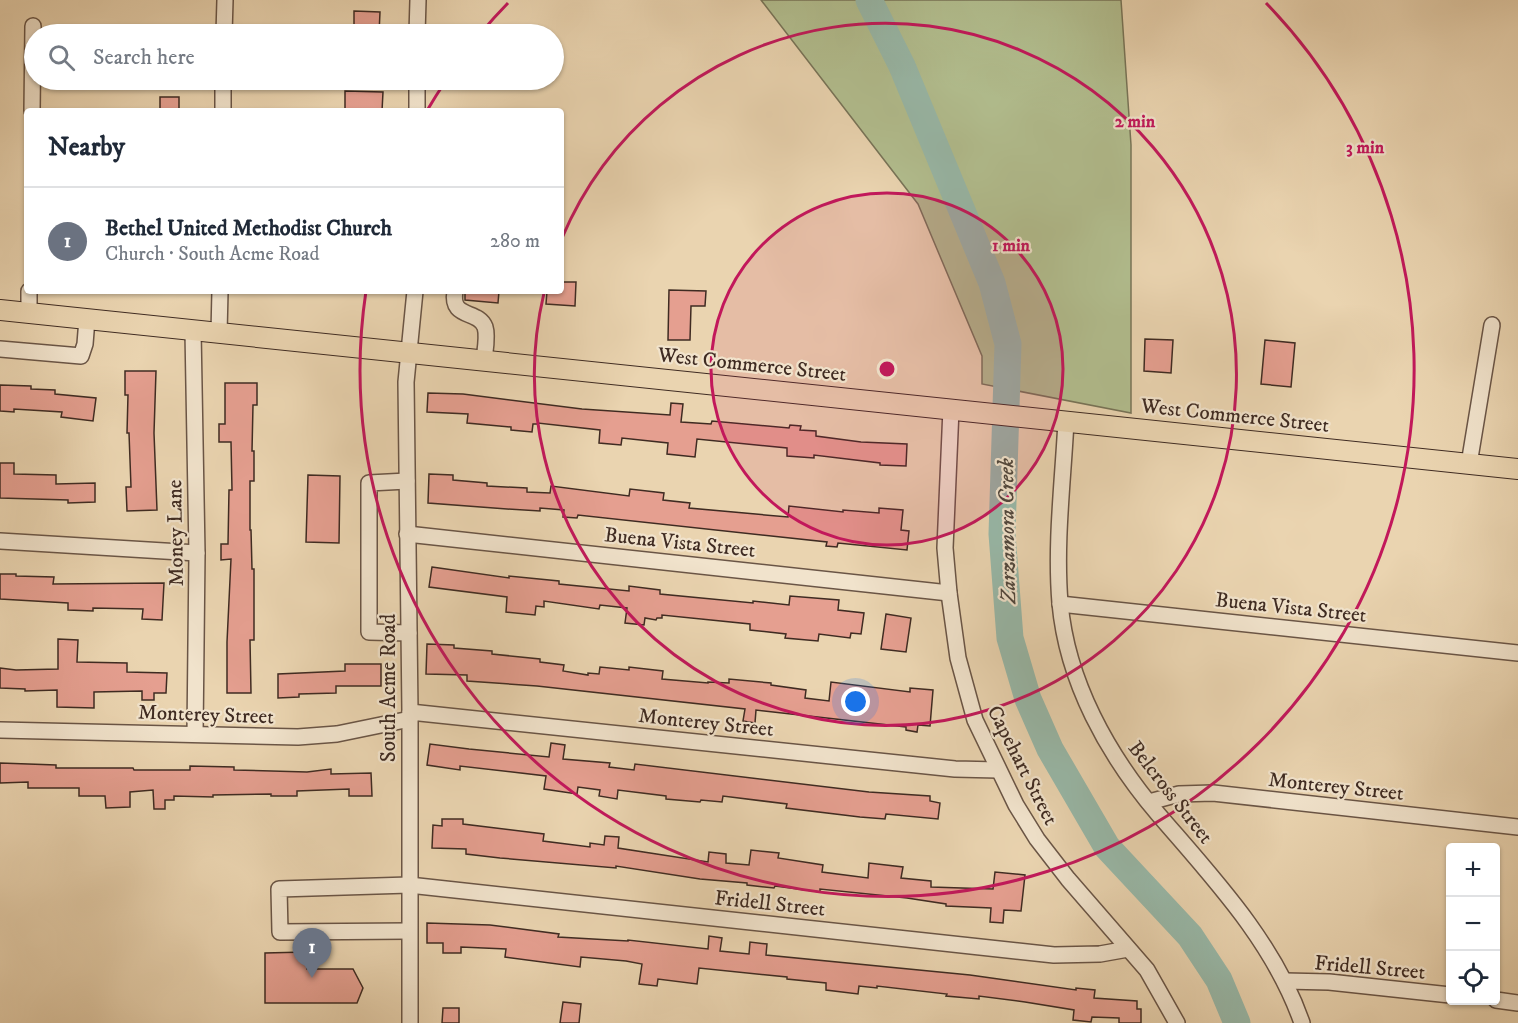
<!DOCTYPE html>
<meta charset="utf-8">
<style>
:root{--surface:#fff;--page:#f2f2f3;--text:#1f2937;--muted:#747a83;--line:#e0e1e3;--accent:#0b8043}
body{margin:0;font-family:"IM FELL DW Pica",serif;background:var(--page);color:var(--text)}
.controls{position:absolute;right:18px;bottom:18px;display:grid;overflow:hidden;border-radius:6px;box-shadow:0 2px 4px #0004}
.controls button{width:54px;height:54px;display:grid;place-items:center;padding:0;border:0;border-bottom:2px solid var(--line);background:var(--surface);color:var(--text);font:30px sans-serif}
.you{position:absolute;left:856px;top:702px;width:21px;height:21px;margin:-15px;border:4px solid #fff;border-radius:50%;background:#1a73e8;box-shadow:0 0 0 9px #1a73e833}
.badge{display:grid;place-items:center;width:39px;height:39px;border-radius:50%;background:var(--accent);color:#fff;font-size:20px;font-weight:700}
.pin{position:absolute;translate:-50% -50px;filter:drop-shadow(0 2px 3px #0008)}
.pin::after{content:'';position:absolute;top:32px;width:21px;height:18px;background:inherit;clip-path:polygon(0 0,100% 0,50% 100%)}
.list{margin:0;padding:0;list-style:none}
h2{display:flex;justify-content:space-between;align-items:center;height:78px;margin:0;padding:0 24px;font-size:26px}
h2 small{font-size:20px;font-weight:400;color:var(--muted)}
.list li{display:grid;grid-template-columns:39px 1fr auto;gap:18px;align-items:center;box-sizing:border-box;height:108px;padding:0 24px;border-top:2px solid var(--line)}
.list b{display:block;font-size:22px;white-space:nowrap}
.list p{margin:0;font-size:20px;white-space:nowrap;color:var(--muted)}
.list em{font-size:20px;font-style:normal;color:var(--muted)}
.icon{flex:none;width:33px;height:33px;fill:none;stroke:currentColor;stroke-width:2;stroke-linecap:round;stroke-linejoin:round}
.map{position:relative;flex:none;width:1518px;height:1023px;overflow:hidden}
.search{position:absolute;background:var(--surface);box-shadow:0 2px 4px #0004;left:24px;top:24px;width:540px;height:66px;display:flex;align-items:center;gap:15px;box-sizing:border-box;padding:0 21px;border-radius:33px;color:var(--muted);font-size:22px}
.panel{position:absolute;background:var(--surface);box-shadow:0 2px 4px #0004;left:24px;top:108px;width:540px;height:186px;border-radius:6px}
.map>svg:first-child{display:block}
.green{fill:#b2be8f;stroke:#787458;stroke-width:1.5}
.lines{fill:none;stroke-linecap:round;stroke-linejoin:round}
.river{stroke:#98b8a8;stroke-width:27}
.building{fill:#e59f90;stroke:#3f2b22;stroke-width:1.5}
.minor-casing{stroke:#6a5546;stroke-width:18}
.major-casing{stroke:#3f2b22;stroke-width:22}
.minor{stroke:#f1e3cc;stroke-width:15}
.major{stroke:#ead4b0;stroke-width:20}
.ring{fill:none;stroke:#c2185b;stroke-width:3}
.labels{text-anchor:middle;stroke-width:4.5;stroke-linejoin:round;paint-order:stroke}
.street-label{font-size:21px;fill:#3f2b22;stroke:#f1e3cc}
.water-label{font-size:22px;font-style:italic;fill:#51473d;stroke:#f1e3cc}
.centre{fill:#c2185b;stroke:#f1e3cc;stroke-width:3}
.ring-label{font-size:18px;text-anchor:middle;font-weight:bold;fill:#c2185b;stroke:#f1e3cc;stroke-width:4.5;stroke-linejoin:round;paint-order:stroke}
</style>
<div class="map">
<svg width="1518" height="1023" viewBox="0 0 1518 1023">
<rect width="100%" height="100%" fill="#ead4b0"/>
<filter id="stains"><feTurbulence type="fractalNoise" baseFrequency=".00333" numOctaves="4"/><feColorMatrix values="0 0 0 0 .2 0 0 0 0 .09 0 0 0 0 .02 0 0 0 .5 -.17"/></filter>
<radialGradient id="worn" r=".72"><stop offset=".6" stop-color="#630" stop-opacity="0"/><stop offset="1" stop-color="#630" stop-opacity=".3"/></radialGradient>
<polygon class="green" points="761,0 1121,0 1131,145 1131,413 982,384 982,356 918,204"/>
<g class="lines">
<polyline class="river" points="869,0 902,66 992,283 1008,344 1002,534 1010,638 1028,699 1050,749 1107,847 1190,936 1219,980 1237,1023"/>
</g>
<g class="building">
<polygon points="354,11 380,12 379,34 354,34"/>
<polygon points="345,91 383,92 382,111 345,111"/>
<rect x="160" y="97" width="19" height="14"/>
<polygon points="561,282 576,282 575,306 546,304 547,291 561,291"/>
<polygon points="669,290 706,291 705,306 691,306 690,340 668,340"/>
<polygon points="465,291 499,291 498,303 465,300"/>
<polygon points="1145,339 1173,340 1171,373 1144,371"/>
<polygon points="1265,340 1295,343 1291,387 1261,384"/>
<polygon points="125,371 156,371 154,433 157,510 127,511 126,487 131,487 129,433 127,433 128,395 125,395"/>
<polygon points="225,383 257,383 257,405 253,405 252,451 254,451 254,481 250,481 250,530 251,530 252,569 254,569 254,640 250,640 251,693 227,693 227,642 231,559 221,560 221,544 228,544 229,490 232,490 231,442 219,442 219,424 225,424"/>
<polygon points="0,385 31,386 31,389 55,390 55,394 96,398 93,421 61,417 62,412 14,409 14,412 0,411"/>
<polygon points="428,393 463,394 582,409 670,415 671,403 683,404 681,422 711,424 712,421 789,428 790,425 801,426 800,430 816,431 816,436 861,442 907,444 906,466 880,465 880,463 814,455 814,458 787,456 787,448 697,439 695,457 667,454 668,443 622,438 621,445 599,443 600,430 538,423 538,424 533,424 532,432 511,430 511,427 467,423 468,414 427,412"/>
<polygon points="0,463 14,463 14,474 56,475 56,484 95,483 95,502 68,503 68,500 0,498"/>
<polygon points="429,474 453,475 453,480 487,483 487,486 527,488 527,492 550,493 551,486 629,496 630,489 664,493 663,500 690,503 689,508 788,517 789,506 843,512 843,510 879,513 879,508 903,510 901,530 909,531 907,550 838,543 837,547 826,546 827,542 578,515 577,518 563,517 564,510 540,508 540,511 507,509 428,503"/>
<polygon points="308,475 340,476 339,543 306,542"/>
<polygon points="432,567 509,578 509,576 559,581 559,584 629,591 629,586 660,590 660,594 753,603 753,601 789,605 790,596 839,600 838,610 864,613 861,634 851,633 850,638 819,634 818,641 785,638 786,634 750,630 750,624 662,615 662,618 657,618 656,620 645,618 644,625 625,623 627,608 600,605 599,609 544,601 544,607 536,606 535,615 506,612 507,597 429,587"/>
<polygon points="0,574 16,574 16,576 54,577 53,584 164,583 162,620 142,619 143,609 93,608 93,611 68,610 68,603 0,599"/>
<polygon points="886,614 911,618 906,652 881,649"/>
<polygon points="58,639 78,640 77,662 127,663 127,672 167,673 166,693 154,693 154,700 142,700 142,691 94,692 94,708 57,707 57,690 25,691 25,689 0,688 0,668 16,670 58,669"/>
<polygon points="427,644 454,645 454,648 492,651 492,654 540,659 540,662 564,665 563,671 588,675 588,673 599,674 600,667 629,670 629,667 663,671 662,679 708,683 708,682 729,683 729,679 771,683 771,685 806,690 805,698 829,701 831,682 910,692 910,688 933,690 930,726 918,725 917,732 906,730 906,727 756,710 755,723 743,721 745,709 537,686 467,681 467,675 426,674"/>
<polygon points="345,664 381,664 381,686 336,686 336,693 299,694 299,697 278,698 278,674 345,671"/>
<polygon points="551,743 565,745 563,759 610,763 609,767 634,770 635,764 869,792 930,796 930,801 940,803 938,819 886,814 885,819 860,817 786,808 787,804 723,796 722,802 701,800 700,802 666,799 666,796 618,790 617,799 599,796 600,790 578,787 577,794 544,789 546,776 460,766 460,770 427,765 430,744 469,749 549,757"/>
<polygon points="0,763 56,765 56,768 133,768 134,770 190,770 190,766 234,767 234,770 307,772 331,769 331,774 371,773 372,796 349,796 349,789 297,791 297,796 271,796 271,794 213,795 213,797 174,796 174,800 165,800 165,809 154,809 153,790 130,792 130,807 106,808 105,796 79,796 79,788 28,788 28,782 0,783"/>
<polygon points="442,819 463,819 463,824 544,834 543,841 590,847 590,843 604,845 605,836 619,837 618,848 708,862 709,852 726,854 726,863 749,865 751,850 779,853 778,858 823,865 822,872 868,878 869,863 903,867 901,878 931,881 931,887 993,889 995,872 1025,875 1021,911 1004,910 1003,923 990,922 991,908 946,906 946,904 907,898 820,889 820,892 775,886 774,888 747,885 747,883 700,879 616,866 616,868 500,858 466,854 466,849 432,848 433,825 442,826"/>
<polygon points="427,923 490,925 559,934 558,937 628,941 628,940 708,949 709,936 722,938 720,951 749,954 750,942 767,944 766,955 970,975 1076,990 1076,988 1095,990 1094,998 1137,1001 1137,1009 1141,1009 1141,1023 1119,1023 1119,1018 1092,1017 1091,1022 1073,1020 1074,1010 1025,1002 979,996 979,999 946,996 947,994 877,986 877,988 859,986 858,994 826,990 826,983 787,979 787,977 699,968 697,984 658,979 657,986 639,984 642,964 626,961 581,957 580,967 505,957 506,949 461,947 461,953 443,953 443,943 427,943"/>
<polygon points="306,952 307,969 353,969 363,988 357,1003 265,1003 265,953"/>
<polygon points="563,1002 581,1004 579,1023 560,1023"/>
<polygon points="443,1008 459,1008 459,1023 442,1023"/>
</g>
<g class="lines">
<g class="minor-casing">
<g id="minor">
<polyline points="224,34 225,0"/>
<polyline points="417,34 418,0"/>
<polyline points="32,111 33,26"/>
<polyline points="223,111 223,80"/>
<polyline points="417,111 417,80"/>
<path d="M455,291C450,320 478,309 485,327C488,336 485,350 484,360"/>
<polyline points="29,313 29,291"/>
<polyline points="193,331 197,553 195,734"/>
<polyline points="219,333 220,291"/>
<polyline points="0,349 81,356 85,344 87,319"/>
<polyline points="951,409 945,548 949,593 958,658 975,720 1016,805 1037,839 1068,879 1147,970 1177,1023"/>
<path d="M1066,421C1063,481 1055,543 1060,603C1067,682 1108,755 1158,814C1213,878 1274,942 1302,1023"/>
<polyline points="1469,464 1492,325"/>
<polyline points="407,481 369,483 369,632 409,633"/>
<polyline points="407,534 949,593"/>
<polyline points="0,541 197,553"/>
<polyline points="1060,604 1518,653"/>
<polyline points="410,712 955,769 998,770"/>
<polyline points="0,730 298,737 337,734 410,719"/>
<polyline points="1149,802 1179,794 1213,793 1518,827"/>
<polyline points="409,931 280,932 279,889 409,885 1054,955 1100,954 1128,949"/>
<polyline points="1285,981 1329,982 1450,995"/>
<polyline points="1496,1000 1518,1003"/>
<polyline points="410,1023 410,712 406,382 415,291"/>
</g>
</g>
<g class="major-casing">
<polyline id="major" points="0,310 1518,469"/>
</g>
<use href="#minor" class="minor"/>
<use href="#major" class="major"/>
</g>
<circle cx="887" cy="369" r="176" fill="#c2185b" fill-opacity=".12"/>
<g class="ring">
<circle cx="887" cy="369" r="176"/>
<path d="M562 238A351 351 0 1 1 544 293"/>
<path d="M428 109A527 527 0 0 1 445 82M480 34A527 527 0 0 1 508 3M1266 3A527 527 0 1 1 366 291"/>
</g>
<g class="labels">
<g class="street-label">
<text transform="translate(752 364) rotate(6)" y="7">West Commerce Street</text>
<text transform="translate(1235 415) rotate(6)" y="7">West Commerce Street</text>
<text transform="translate(175 533) rotate(-91)" y="7">Money Lane</text>
<text transform="translate(680 542) rotate(6)" y="7">Buena Vista Street</text>
<text transform="translate(1291 607) rotate(6)" y="7">Buena Vista Street</text>
<text transform="translate(388 688) rotate(-90)" y="7">South Acme Road</text>
<text transform="translate(206 714) rotate(2)" y="7">Monterey Street</text>
<text transform="translate(706 722) rotate(6)" y="7">Monterey Street</text>
<text transform="translate(1023 765) rotate(63)" y="7">Capehart Street</text>
<text transform="translate(1336 786) rotate(6)" y="7">Monterey Street</text>
<text transform="translate(1171 792) rotate(52)" y="7">Belcross Street</text>
<text transform="translate(770 903) rotate(6)" y="7">Fridell Street</text>
<text transform="translate(1370 967) rotate(5)" y="7">Fridell Street</text>
</g>
<g class="water-label">
<text transform="translate(1006 531) rotate(-91)" y="8">Zarzamora Creek</text>
</g>
</g>
<circle cx="887" cy="369" r="9" class="centre"/>
<g class="ring-label">
<text x="1135" y="127">2 min</text>
<text x="1365" y="153">3 min</text>
<text x="1011" y="251">1 min</text>
</g>
<rect width="100%" height="100%" filter="url(#stains)"/>
<rect width="100%" height="100%" fill="url(#worn)"/>
</svg>
<div class="controls">
<button>+</button>
<button>−</button>
<button><svg class="icon" aria-label="locate" viewBox="0 0 24 24"><circle cx="12" cy="12" r="6"/><path d="M12 2v4M12 18v4M2 12h4M18 12h4"/></svg></button>
</div>
<div class="you"></div>
<div class="pin badge" style="left:312px;top:978px;background:#6b7280">1</div>
<div class="search"><svg class="icon" aria-label="search" viewBox="0 0 24 24"><circle cx="10" cy="10" r="6"/><path d="M15 15l6 6"/></svg>Search here</div>
<section class="panel">
<h2>Nearby<small></small></h2>
<ul class="list">
<li><span class="badge" style="background:#6b7280">1</span><div><b>Bethel United Methodist Church</b><p>Church · South Acme Road</p></div><em>280 m</em></li>
</ul>
</section>
</div>
